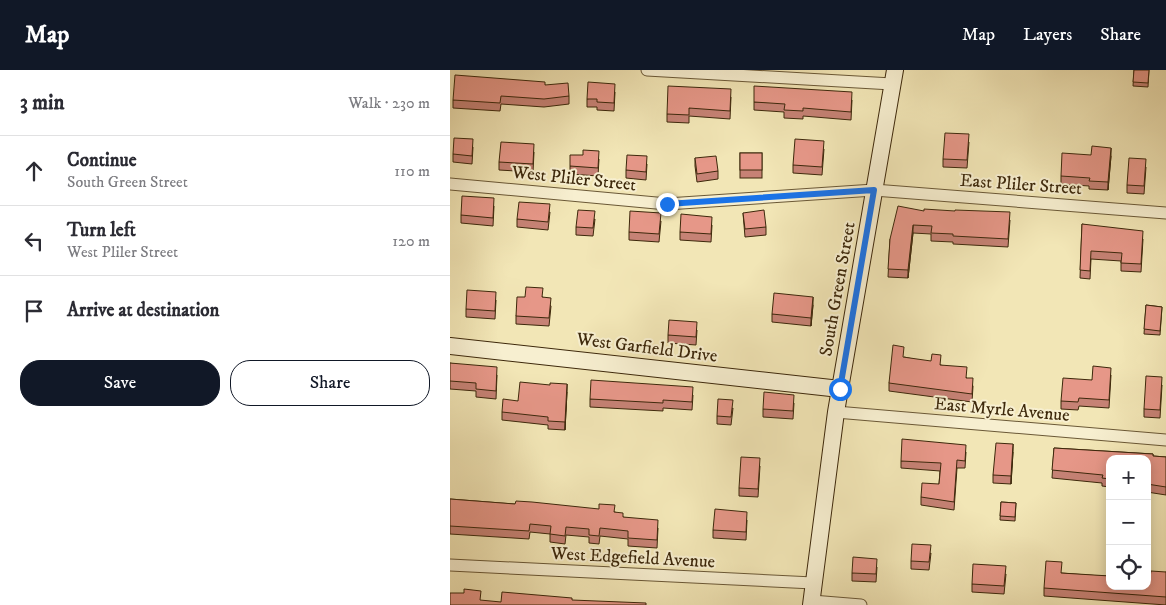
<!DOCTYPE html>
<meta charset="utf-8">
<style>
:root{--surface:#fff;--page:#f2f2f3;--text:#2b2b33;--muted:#7c7c81;--line:#e1e1e2;--accent:#111827}
body{margin:0;font-family:"IM FELL DW Pica",serif;background:var(--page);color:var(--text)}
.controls{position:absolute;right:15px;bottom:15px;display:grid;overflow:hidden;border-radius:10px;box-shadow:0 2px 12px #0003}
.controls button{width:45px;height:45px;display:grid;place-items:center;padding:0;border:0;border-bottom:1px solid var(--line);background:var(--surface);color:var(--text);font:25px sans-serif}
.stop{position:absolute;width:15px;height:15px;margin:-11px;border:4px solid #1a73e8;border-radius:50%;background:#fff}
.stop.end{background:#1a73e8;border-color:#fff;box-shadow:0 1px 5px #0008}
.list{margin:0;padding:0;list-style:none}
h2{display:flex;justify-content:space-between;align-items:center;height:65px;margin:0;padding:0 20px;font-size:21px}
h2 small{font-size:16px;font-weight:400;color:var(--muted)}
.list li{display:grid;grid-template-columns:32px 1fr auto;gap:15px;align-items:center;box-sizing:border-box;height:70px;padding:0 20px;border-top:1px solid var(--line)}
.list b{display:block;font-size:19px;white-space:nowrap}
.list p{margin:0;font-size:16px;white-space:nowrap;color:var(--muted)}
.list em{font-size:16px;font-style:normal;color:var(--muted)}
.actions{display:flex;gap:10px;padding:15px 20px}
.actions a{flex:1;padding:11px 0;border:1px solid var(--accent);border-radius:20px;text-align:center;font-size:18px;color:var(--accent)}
.actions .main{background:var(--accent);color:#fff}
.icon{flex:none;width:28px;height:28px;fill:none;stroke:currentColor;stroke-width:2;stroke-linecap:round;stroke-linejoin:round}
.map{position:relative;flex:none;width:716px;height:535px;overflow:hidden}
header{display:flex;align-items:center;gap:30px;box-sizing:border-box;height:70px;padding:0 25px;background:var(--accent);color:#fff}
header strong{font-size:24px}
nav{display:flex;gap:28px;margin-inline-start:auto;font-size:18px}
main{display:flex}
aside{flex:1;background:var(--surface)}
.map>svg:first-child{display:block}
.lines{fill:none;stroke-linecap:round;stroke-linejoin:round}
.street-casing{stroke:#6a5836;stroke-width:13}
.secondary-casing{stroke:#3d280b;stroke-width:18}
.street{stroke:#f7efd0;stroke-width:11}
.secondary{stroke:#f7efd0;stroke-width:16}
.wall{fill:#c68275;stroke:#3d280b}
.shaded-wall{fill:#a16a5f;stroke:#3d280b}
.building{fill:#e69788;stroke:#3d280b}
.route{stroke:#1a73e8;stroke-width:6}
.labels{text-anchor:middle;stroke-width:4;stroke-linejoin:round;paint-order:stroke}
.street-label{font-size:18px;fill:#3d280b;stroke:#f7efd0}
</style>
<header>
<strong>Map</strong>
<nav><a>Map</a><a>Layers</a><a>Share</a></nav>
</header>
<main>
<aside>
<h2>3 min<small>Walk · 230 m</small></h2>
<ul class="list">
<li><svg class="icon" aria-label="ahead" viewBox="0 0 24 24"><path d="M12 20V5M6 11l6-6 6 6"/></svg><div><b>Continue</b><p>South Green Street</p></div><em>110 m</em></li>
<li><svg class="icon" aria-label="left" viewBox="0 0 24 24"><path d="M17 20v-9H6M10 6l-5 5 5 5"/></svg><div><b>Turn left</b><p>West Pliler Street</p></div><em>120 m</em></li>
<li><svg class="icon" aria-label="arrive" viewBox="0 0 24 24"><path d="M6 21V4h12l-3 4 3 4H6"/></svg><div><b>Arrive at destination</b></div></li>
</ul>
<div class="actions"><a class="main">Save</a><a>Share</a></div>
</aside>
<div class="map">
<svg width="716" height="535" viewBox="0 0 716 535">
<rect width="100%" height="100%" fill="#f2e6b6"/>
<filter id="stains"><feTurbulence type="fractalNoise" baseFrequency=".004" numOctaves="4"/><feColorMatrix values="0 0 0 0 .2 0 0 0 0 .09 0 0 0 0 .02 0 0 0 .5 -.17"/></filter>
<radialGradient id="worn" r=".72"><stop offset=".6" stop-color="#630" stop-opacity="0"/><stop offset="1" stop-color="#630" stop-opacity=".3"/></radialGradient>
<g class="lines">
<g class="street-casing">
<g id="street">
<polyline points="197,0 442,14"/>
<polyline points="0,114 217,134 424,120 716,143"/>
<polyline points="386,342 716,370"/>
<polyline points="0,495 363,513"/>
<polyline points="362,531 411,535"/>
</g>
</g>
<g class="secondary-casing">
<g id="secondary">
<polyline points="0,276 390,319"/>
<polyline points="361,535 386,342 445,0"/>
</g>
</g>
<use href="#street" class="street"/>
<use href="#secondary" class="secondary"/>
</g>
<g class="wall">
<polygon points="684,0 699,0 698,17 683,16"/>
<polygon points="95,15 119,26 119,34 94,37 51,34 50,41 3,38 3,30"/>
<polygon points="165,22 164,41 147,40 147,37 137,37 137,29"/>
<polygon points="281,27 280,49 239,46 239,53 217,52 217,44"/>
<polygon points="402,30 401,50 353,46 353,49 334,48 334,42 304,40 304,32"/>
<polygon points="519,72 517,98 493,97 493,89"/>
<polygon points="23,77 22,94 3,92 3,84"/>
<polygon points="374,79 372,105 343,103 343,95"/>
<polygon points="84,82 83,102 49,100 49,92"/>
<rect x="290" y="83" width="22" height="25"/>
<polygon points="641,85 661,86 658,120 639,119 639,116 611,114 611,106"/>
<polygon points="245,88 268,101 268,109 247,112 245,96"/>
<polygon points="149,89 148,106 120,104 120,96"/>
<polygon points="197,94 196,110 176,108 176,100"/>
<polygon points="696,97 694,124 677,123 677,115"/>
<polygon points="44,136 43,156 11,153 11,145"/>
<polygon points="474,141 560,150 558,177 503,174 503,172 481,171 481,164 463,163 458,208 438,207 440,169"/>
<polygon points="100,142 98,160 67,157 67,149"/>
<polygon points="293,143 316,157 316,165 295,167"/>
<polygon points="145,149 143,166 126,165 126,157"/>
<polygon points="211,151 209,172 179,170 179,162"/>
<polygon points="632,154 693,169 691,202 671,201 671,191 641,189 640,209 630,208"/>
<polygon points="262,155 261,172 230,170 230,162"/>
<polygon points="75,227 93,227 101,236 99,256 66,254 66,246"/>
<polygon points="46,230 45,249 16,247 16,239"/>
<polygon points="363,235 361,256 322,252 322,244"/>
<polygon points="696,235 712,237 710,265 694,264"/>
<polygon points="247,260 246,275 218,273 218,265"/>
<polygon points="454,287 491,295 517,308 523,316 522,332 439,321 439,313"/>
<polygon points="0,293 47,305 46,329 26,327 26,321 0,319"/>
<polygon points="661,305 659,338 629,336 628,340 611,339 611,331 642,310"/>
<polygon points="712,315 710,348 694,347 694,339"/>
<polygon points="117,322 115,360 98,359 98,355 52,350 52,342 68,331"/>
<polygon points="243,325 242,340 213,338 213,341 140,337 140,329"/>
<polygon points="344,333 343,349 313,347 313,339"/>
<polygon points="283,338 281,355 267,354 267,346"/>
<polygon points="604,378 703,384 703,386 716,387 716,425 697,422 697,389 660,389 660,417 652,416 652,413 602,408"/>
<polygon points="516,382 515,398 507,398 504,440 471,435 471,427 489,414 490,401 451,398 451,391"/>
<polygon points="563,382 561,414 543,413 543,405"/>
<polygon points="310,396 308,427 289,426 289,418"/>
<polygon points="0,429 165,442 173,447 208,458 207,478 178,476 178,469 150,466 149,474 139,473 139,467 116,465 115,474 100,472 100,464 80,462 79,469 0,464"/>
<polygon points="551,432 566,433 565,451 550,450"/>
<polygon points="297,450 296,470 263,468 263,460"/>
<polygon points="481,483 479,500 461,499 461,491"/>
<polygon points="427,497 426,512 402,511 402,503"/>
<polygon points="716,502 716,535 594,526 594,518 611,503 651,506 700,507"/>
<polygon points="556,504 554,524 522,522 522,514"/>
</g>
<g class="shaded-wall">
<polygon points="661,78 661,86 658,120 658,112"/>
<polygon points="463,155 463,163 458,208 458,200"/>
<polygon points="363,227 363,235 361,256 361,248"/>
<polygon points="117,314 117,322 115,360 115,352"/>
<polygon points="563,374 563,382 561,414 561,406"/>
</g>
<g class="building">
<polygon points="684,0 699,0 698,13 683,12"/>
<polygon points="5,5 95,12 95,15 118,13 119,26 94,29 51,26 50,33 3,30"/>
<polygon points="138,12 165,14 164,33 147,32 147,29 137,29"/>
<polygon points="218,16 281,19 280,41 239,38 239,45 217,44"/>
<polygon points="304,16 402,22 401,42 353,38 353,41 334,40 335,34 304,32"/>
<polygon points="495,63 519,64 517,90 493,89"/>
<polygon points="4,68 23,69 22,86 3,84"/>
<polygon points="345,69 374,71 372,97 343,95"/>
<polygon points="51,72 84,74 83,94 49,92"/>
<polygon points="642,76 661,78 658,112 639,111 640,108 611,106 612,83 641,85"/>
<polygon points="133,80 149,81 148,98 120,96 120,85 133,85"/>
<rect x="290" y="83" width="22" height="17"/>
<polygon points="177,85 197,86 196,102 176,100"/>
<polygon points="266,86 268,101 247,104 245,88"/>
<polygon points="679,88 696,89 694,116 677,115"/>
<polygon points="12,126 44,128 43,148 11,145"/>
<polygon points="69,132 100,134 98,152 67,149"/>
<polygon points="448,136 474,141 474,139 505,141 505,140 560,142 558,169 503,166 503,164 481,163 482,156 463,155 458,200 438,199 440,169"/>
<polygon points="128,140 145,141 143,158 126,157"/>
<polygon points="314,140 316,157 295,159 293,143"/>
<polygon points="180,141 211,143 209,164 179,162"/>
<polygon points="231,144 262,147 261,164 230,162"/>
<polygon points="632,154 693,161 691,194 671,193 672,183 641,181 640,201 630,200"/>
<polygon points="76,217 93,218 92,227 101,228 99,248 66,246 67,227 75,227"/>
<polygon points="17,220 46,222 45,241 16,239"/>
<polygon points="324,223 363,227 361,248 322,244"/>
<polygon points="696,235 712,237 710,261 694,259"/>
<polygon points="219,250 247,252 246,267 218,265"/>
<polygon points="443,275 454,277 453,287 481,291 482,284 491,285 490,295 517,297 516,308 523,308 522,324 439,313"/>
<polygon points="0,293 47,297 46,321 26,319 26,313 0,311"/>
<polygon points="643,296 661,298 659,330 629,328 628,332 611,331 613,308 642,310"/>
<polygon points="696,306 712,307 710,340 694,339"/>
<polygon points="141,310 243,317 242,332 213,330 213,333 140,329"/>
<polygon points="70,312 100,315 100,313 117,314 115,352 98,351 98,347 52,342 53,329 68,331"/>
<polygon points="314,322 344,325 343,341 313,339"/>
<polygon points="268,329 283,330 281,347 267,346"/>
<polygon points="452,369 516,375 515,391 507,390 504,432 471,427 472,413 489,414 491,393 451,391"/>
<polygon points="546,373 563,374 561,406 543,405"/>
<polygon points="604,378 703,384 703,386 716,387 716,417 697,414 697,389 660,389 660,409 652,408 653,405 602,400"/>
<polygon points="291,387 310,388 308,419 289,418"/>
<polygon points="0,429 65,434 66,431 82,432 149,439 149,434 165,435 164,442 173,443 173,447 208,450 207,470 178,468 178,461 150,458 149,466 139,465 139,459 116,457 115,466 100,464 101,456 80,454 79,461 0,456"/>
<polygon points="551,432 566,433 565,447 550,446"/>
<polygon points="265,439 297,442 296,462 263,460"/>
<polygon points="462,474 481,475 479,492 461,491"/>
<polygon points="403,487 427,489 426,504 402,503"/>
<polygon points="596,491 612,492 611,503 660,506 660,516 697,516 697,507 700,507 701,501 716,502 716,527 594,518"/>
<polygon points="523,494 556,496 554,516 522,514"/>
<polygon points="14,519 31,521 30,530 51,532 52,522 122,528 122,530 196,533 196,535 0,535 0,523 14,523"/>
</g>
<g class="lines">
<polyline class="route" points="217,134 424,120 390,319"/>
</g>
<g class="labels">
<g class="street-label">
<text transform="translate(124 108) rotate(6)" y="6">West Pliler Street</text>
<text transform="translate(571 114) rotate(4)" y="6">East Pliler Street</text>
<text transform="translate(387 219) rotate(-80)" y="6">South Green Street</text>
<text transform="translate(197 277) rotate(7)" y="6">West Garfield Drive</text>
<text transform="translate(552 339) rotate(5)" y="6">East Myrle Avenue</text>
<text transform="translate(183 487) rotate(3)" y="6">West Edgefield Avenue</text>
</g>
</g>
<rect width="100%" height="100%" filter="url(#stains)"/>
<rect width="100%" height="100%" fill="url(#worn)"/>
</svg>
<div class="controls">
<button>+</button>
<button>−</button>
<button><svg class="icon" aria-label="locate" viewBox="0 0 24 24"><circle cx="12" cy="12" r="6"/><path d="M12 2v4M12 18v4M2 12h4M18 12h4"/></svg></button>
</div>
<div class="stop" style="left:390px;top:319px"></div>
<div class="stop end" style="left:217px;top:134px"></div>
</div>
</main>
